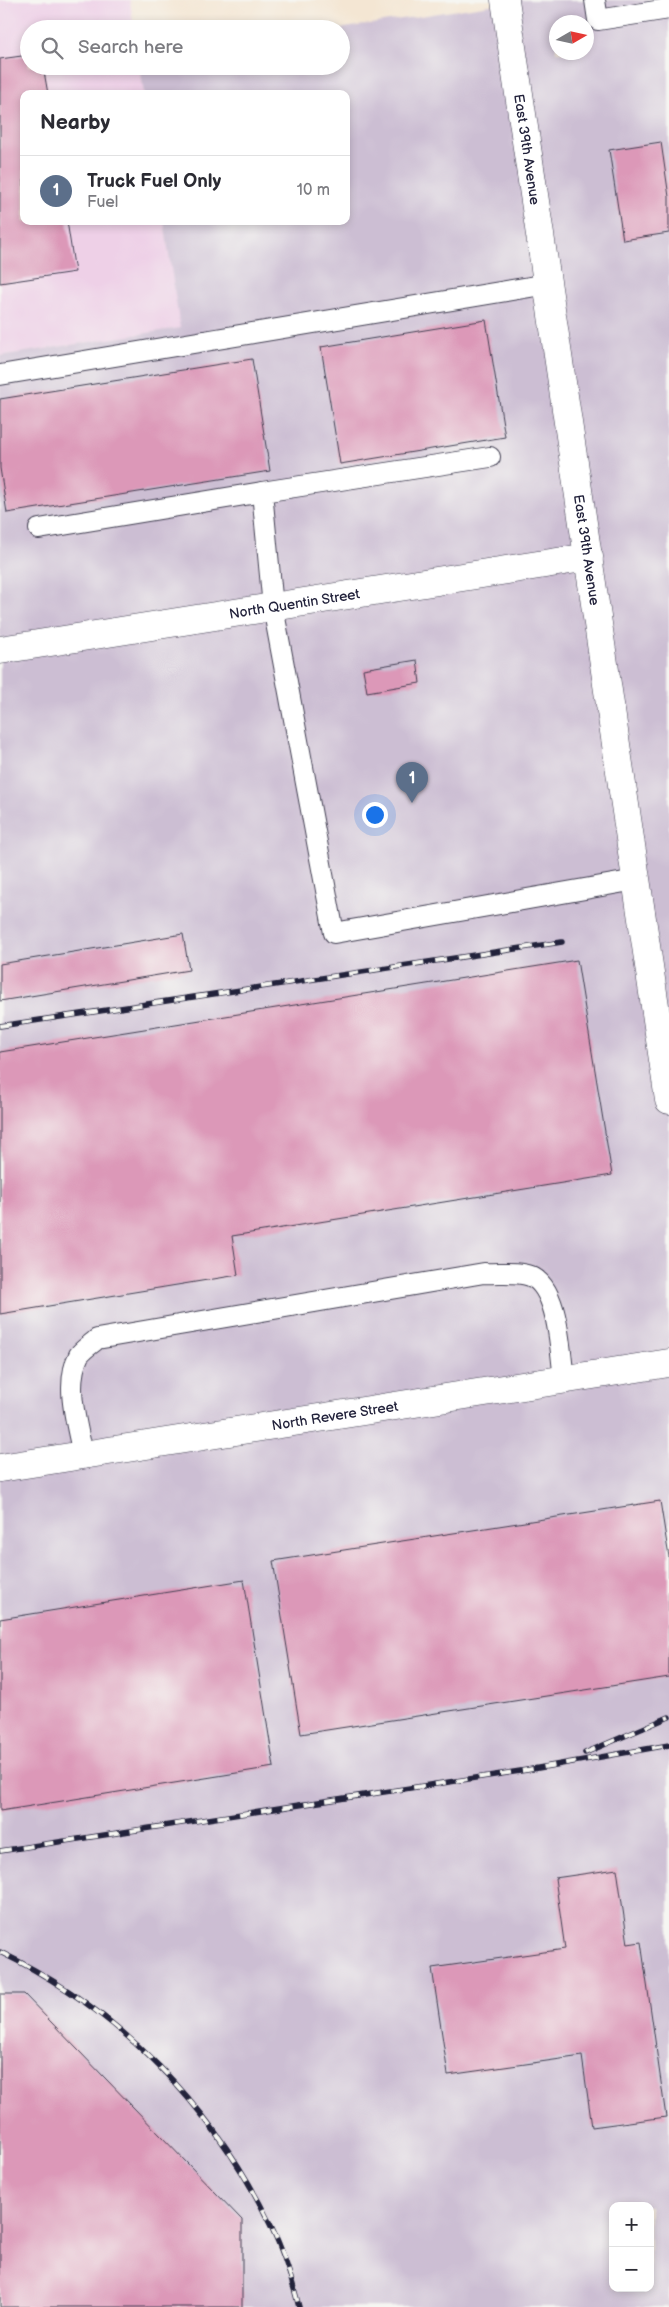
<!DOCTYPE html>
<meta charset="utf-8">
<style>
:root{--surface:#fff;--page:#f2f2f3;--text:#2b2b33;--muted:#7c7c81;--line:#e1e1e2;--accent:#111827}
body{margin:0;font-family:"Balsamiq Sans",sans-serif;background:var(--page);color:var(--text)}
.controls{position:absolute;right:15px;bottom:15px;display:grid;overflow:hidden;border-radius:10px;box-shadow:0 2px 8px #0003}
.controls button{width:45px;height:45px;display:grid;place-items:center;padding:0;border:0;border-bottom:1px solid var(--line);background:var(--surface);color:var(--text);font:25px sans-serif}
.compass{position:absolute;left:549px;top:15px;width:45px;height:45px;border-radius:50%;background:var(--surface);box-shadow:0 2px 8px #0003;rotate:81deg}
.you{position:absolute;left:374px;top:814px;width:18px;height:18px;margin:-12px;border:4px solid #fff;border-radius:50%;background:#1a73e8;box-shadow:0 0 0 8px #1a73e833}
.badge{display:grid;place-items:center;width:32px;height:32px;border-radius:50%;background:var(--accent);color:#fff;font-size:16px;font-weight:700}
.pin{position:absolute;translate:-50% -41px;filter:drop-shadow(0 1px 2px #0008)}
.pin::after{content:'';position:absolute;top:26px;width:18px;height:15px;background:inherit;clip-path:polygon(0 0,100% 0,50% 100%)}
.list{margin:0;padding:0;list-style:none}
h2{display:flex;justify-content:space-between;align-items:center;height:65px;margin:0;padding:0 20px;font-size:21px}
h2 small{font-size:16px;font-weight:400;color:var(--muted)}
.list li{display:grid;grid-template-columns:32px 1fr auto;gap:15px;align-items:center;box-sizing:border-box;height:70px;padding:0 20px;border-top:1px solid var(--line)}
.list b{display:block;font-size:19px;white-space:nowrap}
.list p{margin:0;font-size:16px;white-space:nowrap;color:var(--muted)}
.list em{font-size:16px;font-style:normal;color:var(--muted)}
.icon{flex:none;width:28px;height:28px;fill:none;stroke:currentColor;stroke-width:2;stroke-linecap:round;stroke-linejoin:round}
.map{position:relative;flex:none;width:669px;height:2307px;overflow:hidden}
.search{position:absolute;background:var(--surface);box-shadow:0 2px 8px #0003;left:20px;top:20px;width:330px;height:55px;display:flex;align-items:center;gap:12px;box-sizing:border-box;padding:0 18px;border-radius:28px;color:var(--muted);font-size:19px}
.panel{position:absolute;background:var(--surface);box-shadow:0 2px 8px #0003;left:20px;top:90px;width:330px;height:135px;border-radius:10px}
.map>svg:first-child{display:block}
.built{fill:#eed0e7}
.industrial{fill:#ccbed3;fill-rule:evenodd}
.building{fill:#dc98b8}
.lines{fill:none;stroke-linecap:round;stroke-linejoin:round}
.service-casing{stroke:#423f52;stroke-width:22}
.minor-casing{stroke:#423f52;stroke-width:29}
.service{stroke:#fff;stroke-width:20}
.minor{stroke:#fff;stroke-width:28}
.rail-casing{stroke:#22223b;stroke-width:5.5}
.rail{stroke:#f6f6f2;stroke-width:4;stroke-dasharray:11;stroke-linecap:butt}
.labels{text-anchor:middle;stroke-width:5;stroke-linejoin:round;paint-order:stroke}
.street-label{font-size:14px;fill:#22223b;stroke:#f6f6f2}
</style>
<div class="map">
<svg width="669" height="2307" viewBox="0 0 669 2307">
<rect width="100%" height="100%" fill="#f6f6f2"/>
<filter id="ink" filterUnits="userSpaceOnUse"><feTurbulence type="fractalNoise" baseFrequency=".02" numOctaves="2"/><feDisplacementMap in="SourceGraphic" scale="10" xChannelSelector="R" yChannelSelector="G"/><feConvolveMatrix kernelMatrix="1 2 1 2 8 2 1 2 1" color-interpolation-filters="sRGB"/></filter>
<filter id="wash" filterUnits="userSpaceOnUse"><feTurbulence type="fractalNoise" baseFrequency=".0096" numOctaves="4" result="noise"/><feDisplacementMap in="SourceGraphic" scale="20" xChannelSelector="R" yChannelSelector="G"/><feGaussianBlur stdDeviation="1.12" result="paint"/><feColorMatrix in="noise" values="0 0 0 0 0 0 0 0 0 0 0 0 0 0 0 0 0 1.4 0 .05"/><feComposite in="paint" operator="in"/></filter>
<g filter="url(#wash)">
<rect width="100%" height="100%" fill="#f4e6d3"/>
<polygon class="built" points="0,0 130,0 134,29 29,29 29,66 140,66 144,94 24,94 24,221 164,221 181,328 0,356"/>
<path class="industrial" d="M521,0H669V2307H0V356L180,328L164,221H346V94H144L140,66H341V29H339ZM556,22H586V52H556ZM613,2206H650V2288H613Z"/>
<g id="blocks">
<g class="building">
<polygon points="29,55 29,66 43,66 48,94 24,94 24,221 67,221 75,272 0,283 0,59"/>
<polygon points="661,142 669,197 669,233 623,240 609,150"/>
<polygon points="486,320 505,437 340,464 321,347"/>
<polygon points="252,359 270,471 7,513 0,468 0,399"/>
<polygon points="417,660 420,683 367,692 363,669"/>
<polygon points="183,934 189,970 0,1001 0,964"/>
<polygon points="577,960 612,1175 232,1236 238,1275 0,1314 0,1052"/>
<polygon points="660,1501 669,1557 669,1677 301,1734 273,1561"/>
<polygon points="244,1580 274,1767 0,1811 0,1619"/>
<polygon points="617,1869 628,1944 641,1942 666,2117 592,2127 582,2056 448,2075 432,1968 565,1949 555,1878"/>
<polygon points="0,1994 24,1994 242,2220 242,2307 0,2307"/>
</g>
</g>
</g>
<g filter="url(#ink)">
<use href="#blocks" fill-opacity="0" stroke="#423f52" stroke-width="1"/>
<g class="lines">
<g class="service-casing">
<g id="service">
<polyline points="595,0 598,20 669,9"/>
<polyline points="0,375 548,284"/>
<polyline points="490,457 262,492 273,607 334,933 636,880"/>
<polyline points="39,529 262,492"/>
<path d="M83,1455C77,1424 64,1384 79,1355C83,1349 92,1344 97,1339L484,1273C498,1274 517,1271 530,1276C559,1287 560,1352 564,1379"/>
</g>
</g>
<g class="minor-casing">
<g id="minor">
<path id="s1" d="M505,0L669,1100"/>
<path id="s2" d="M0,650L589,557"/>
<path id="s3" d="M0,1468L669,1363"/>
</g>
</g>
<use href="#service" class="service"/>
<use href="#minor" class="minor"/>
<g class="rail-casing">
<g id="rail">
<polyline points="0,1026 562,942"/>
<polyline points="585,1753 669,1717"/>
<polyline points="0,1851 527,1770 669,1745"/>
<path d="M0,1952C119,2009 216,2109 272,2228C284,2253 292,2280 299,2307"/>
</g>
</g>
<use href="#rail" class="rail"/>
</g>
</g>
<g class="labels">
<g class="street-label">
<text dy="5" stroke="none"><textPath href="#s1" startOffset="151">East 39th Avenue</textPath></text>
<text dy="5" stroke="none"><textPath href="#s1" startOffset="556">East 39th Avenue</textPath></text>
<text dy="5" stroke="none"><textPath href="#s2" startOffset="298">North Quentin Street</textPath></text>
<text dy="5" stroke="none"><textPath href="#s3" startOffset="339">North Revere Street</textPath></text>
</g>
</g>
</svg>
<div class="controls">
<button>+</button>
<button>−</button>
</div>
<svg class="compass" viewBox="-18 -18 36 36"><path d="M0-13l5 13h-10z" fill="#e53935"/><path d="M0 13l5-13h-10z" fill="#7c7c81"/></svg>
<div class="you"></div>
<div class="pin badge" style="left:412px;top:803px;background:#5c6f8a">1</div>
<div class="search"><svg class="icon" aria-label="search" viewBox="0 0 24 24"><circle cx="10" cy="10" r="6"/><path d="M15 15l6 6"/></svg>Search here</div>
<section class="panel">
<h2>Nearby<small></small></h2>
<ul class="list">
<li><span class="badge" style="background:#5c6f8a">1</span><div><b>Truck Fuel Only</b><p>Fuel</p></div><em>10 m</em></li>
</ul>
</section>
</div>
